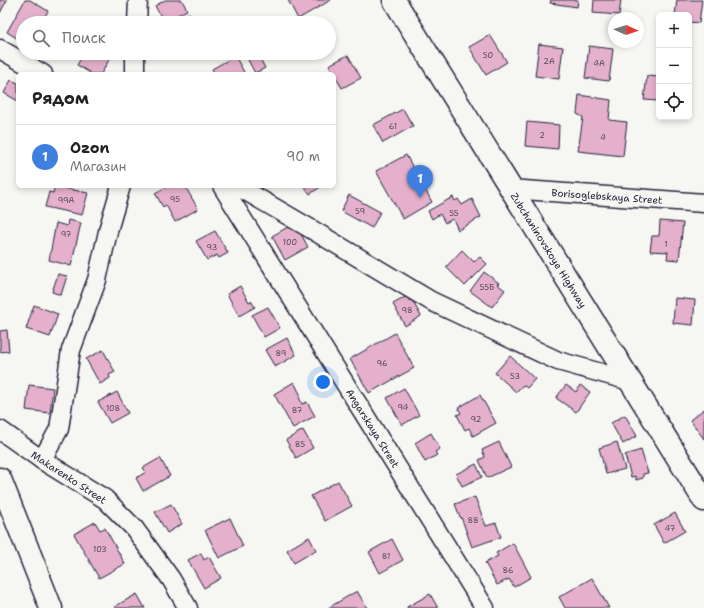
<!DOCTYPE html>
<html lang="ru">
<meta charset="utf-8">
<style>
:root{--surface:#fff;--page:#f6f6f6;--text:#222;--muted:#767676;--line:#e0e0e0;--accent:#1a73e8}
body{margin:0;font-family:"Shantell Sans",sans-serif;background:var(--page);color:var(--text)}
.controls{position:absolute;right:12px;top:12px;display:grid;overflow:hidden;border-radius:6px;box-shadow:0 2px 6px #0003}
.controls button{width:36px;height:36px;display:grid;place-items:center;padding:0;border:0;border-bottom:1px solid var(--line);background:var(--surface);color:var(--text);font:20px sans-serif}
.compass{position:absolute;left:608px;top:12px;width:36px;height:36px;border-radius:50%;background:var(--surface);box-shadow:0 2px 6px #0003;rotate:93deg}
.you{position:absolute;left:323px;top:382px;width:14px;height:14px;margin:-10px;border:3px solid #fff;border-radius:50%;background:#1a73e8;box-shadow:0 0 0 6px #1a73e833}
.badge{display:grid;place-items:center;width:26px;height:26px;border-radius:50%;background:var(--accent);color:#fff;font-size:13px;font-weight:700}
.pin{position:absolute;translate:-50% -33px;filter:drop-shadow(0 1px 2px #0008)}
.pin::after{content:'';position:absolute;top:21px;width:14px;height:12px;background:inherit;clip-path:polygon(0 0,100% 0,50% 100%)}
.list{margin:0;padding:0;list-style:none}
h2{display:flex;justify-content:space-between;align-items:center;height:52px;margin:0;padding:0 16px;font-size:17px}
h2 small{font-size:13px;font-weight:400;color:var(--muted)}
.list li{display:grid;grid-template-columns:26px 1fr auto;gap:12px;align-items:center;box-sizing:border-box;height:64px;padding:0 16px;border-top:1px solid var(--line)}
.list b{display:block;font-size:15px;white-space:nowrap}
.list p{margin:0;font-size:13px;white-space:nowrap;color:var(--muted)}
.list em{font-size:13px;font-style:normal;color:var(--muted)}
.icon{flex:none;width:22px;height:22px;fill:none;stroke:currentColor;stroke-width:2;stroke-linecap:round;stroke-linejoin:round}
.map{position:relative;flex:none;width:704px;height:608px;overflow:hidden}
.search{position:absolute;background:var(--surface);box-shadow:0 2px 6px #0003;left:16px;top:16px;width:320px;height:44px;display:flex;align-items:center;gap:10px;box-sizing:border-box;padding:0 14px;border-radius:22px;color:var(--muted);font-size:15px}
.panel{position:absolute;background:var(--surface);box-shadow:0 2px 6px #0003;left:16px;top:72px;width:320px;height:116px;border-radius:6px}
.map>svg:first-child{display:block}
.building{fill:#e5b0cc;stroke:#22223b}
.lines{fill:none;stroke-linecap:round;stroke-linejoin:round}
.minor-casing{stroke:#22223b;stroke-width:21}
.tertiary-casing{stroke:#22223b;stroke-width:25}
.primary-casing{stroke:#22223b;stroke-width:25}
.minor{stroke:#f6f6f2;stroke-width:18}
.tertiary{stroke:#f6f6f2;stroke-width:22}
.primary{stroke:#f6f6f2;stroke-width:22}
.labels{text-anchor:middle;stroke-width:3.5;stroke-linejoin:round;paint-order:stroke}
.number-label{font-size:8px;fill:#53465f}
.street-label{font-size:10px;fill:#22223b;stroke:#f6f6f2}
</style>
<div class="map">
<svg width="704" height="608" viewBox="0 0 704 608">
<rect width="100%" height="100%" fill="#f6f6f2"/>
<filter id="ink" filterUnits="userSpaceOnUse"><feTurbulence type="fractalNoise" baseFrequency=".025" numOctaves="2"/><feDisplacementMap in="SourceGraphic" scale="8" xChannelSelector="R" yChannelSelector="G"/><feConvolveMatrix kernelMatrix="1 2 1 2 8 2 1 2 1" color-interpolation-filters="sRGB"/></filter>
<g filter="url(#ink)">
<g class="building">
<polygon points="0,0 7,0 0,13"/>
<polygon points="25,0 30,0 48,11 41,23 23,23 23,42 7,32"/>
<polygon points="165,0 182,0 187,10 164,22 155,6"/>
<polygon points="288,0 331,0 298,19"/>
<polygon points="551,0 578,0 577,7 550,3"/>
<polygon points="594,0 621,0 619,15 593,13"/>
<polygon points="677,0 702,0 699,23 689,22 689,15 675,15"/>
<polygon points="189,13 194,23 172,23"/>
<polygon points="490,35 507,62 486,75 469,47"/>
<polygon points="539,44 563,47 559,79 535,76"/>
<polygon points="589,46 613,49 609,81 585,78"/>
<polygon points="84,53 101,53 110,58 101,74 92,74 77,65"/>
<polygon points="258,55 265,68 255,73 248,60"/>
<polygon points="348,55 361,78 342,88 329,65"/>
<polygon points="235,56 244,72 242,74 215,74 212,69"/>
<polygon points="647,76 659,77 659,101 644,100"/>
<polygon points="11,80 18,83 18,101 4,93"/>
<polygon points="579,95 611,100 609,120 627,122 623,156 578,151 583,117 577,114"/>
<polygon points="403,109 413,126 383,143 373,125"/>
<polygon points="527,122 559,125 558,149 525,146"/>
<polygon points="406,155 432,202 403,219 376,171"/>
<polygon points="55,186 88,193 82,215 45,207 49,192 53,193"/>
<polygon points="168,186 185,186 198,209 175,222 166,205 163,207 155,193"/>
<polygon points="304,186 322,186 310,194"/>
<polygon points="349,195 380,212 372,228 341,211"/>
<polygon points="453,197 455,201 458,199 462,205 472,199 481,217 458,230 453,219 445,223 440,214 432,219 428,211"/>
<polygon points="68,220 81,223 71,266 49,260 56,223 67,226"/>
<polygon points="660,221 683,223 679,260 667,259 668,252 650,251 652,236 659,236"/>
<polygon points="295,223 308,247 285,260 272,236"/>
<polygon points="215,231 228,253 219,258 217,255 207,260 196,241"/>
<polygon points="462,250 474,262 480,257 487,264 465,286 446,267"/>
<polygon points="484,272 499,283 497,284 505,290 492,307 470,291"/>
<polygon points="58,274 67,276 61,295 52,292"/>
<polygon points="240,286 249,302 251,301 255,307 239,316 227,294"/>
<polygon points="409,295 421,316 405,326 393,304"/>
<polygon points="675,298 695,300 693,325 673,323"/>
<polygon points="34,305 58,314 50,337 26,329"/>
<polygon points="268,307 280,328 264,337 252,315"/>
<polygon points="7,330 9,351 0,352 0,331"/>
<polygon points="395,333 414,368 369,393 350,359"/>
<polygon points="287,338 296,355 275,367 265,350"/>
<polygon points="103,350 115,372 109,375 110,378 100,384 86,359"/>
<polygon points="510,356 535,379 527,388 523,385 516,392 495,373"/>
<polygon points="294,382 301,396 299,397 302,404 307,402 315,416 293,428 274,394"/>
<polygon points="29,385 53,388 50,413 26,410"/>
<polygon points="566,385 576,392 580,385 590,392 576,412 556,398"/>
<polygon points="404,388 419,415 402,425 387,398"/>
<polygon points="117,392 128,413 110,423 98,402"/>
<polygon points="480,395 496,423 473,436 469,428 465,430 457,415 461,413 458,408"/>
<polygon points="704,409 704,439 690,420"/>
<polygon points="625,415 637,436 623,444 611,423"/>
<polygon points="303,430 313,448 296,458 286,440"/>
<polygon points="431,433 440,449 435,452 437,455 425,462 415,443"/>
<polygon points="499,442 511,467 487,478 479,460 485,457 482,450"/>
<polygon points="617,442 625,469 606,474 599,448"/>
<polygon points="641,450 648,473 643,474 643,478 636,480 635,476 631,477 625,455"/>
<polygon points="160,458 170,476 143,491 136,478 146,472 143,468"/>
<polygon points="476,464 482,477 462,486 456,474"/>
<polygon points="338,481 352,506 325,521 311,496"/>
<polygon points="475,497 486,526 496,523 501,537 472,547 461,517 460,517 455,504"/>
<polygon points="171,504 182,524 167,533 155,512"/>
<polygon points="675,513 685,531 664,543 654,525"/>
<polygon points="230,518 243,546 219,558 205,530"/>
<polygon points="95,522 100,530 105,528 125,564 99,578 74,534"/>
<polygon points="309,537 316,550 294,563 287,550"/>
<polygon points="392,539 403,560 380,573 369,552"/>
<polygon points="513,543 531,577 514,587 509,579 497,585 485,563 498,556 496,553"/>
<polygon points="201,553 204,560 209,557 221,578 204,588 188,560"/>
<polygon points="592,578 609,608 565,608 559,597"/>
<polygon points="357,591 367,608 328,608"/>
<polygon points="137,594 145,608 115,608 114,607"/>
<polygon points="430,594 438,608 407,608 407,607"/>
</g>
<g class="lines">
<g class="minor-casing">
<g id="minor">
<polyline points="137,23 138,0"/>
<polyline points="0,49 43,74"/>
<polyline points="135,74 135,53"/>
<polyline points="222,186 485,608"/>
<polyline points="237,186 311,229 431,301 558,361 630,381"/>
<polyline points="510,189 704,203"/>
<polyline points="0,430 42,460 105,499 134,528 171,579 188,608"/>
<polyline points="42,460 59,429 71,350 97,280 109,227 121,186"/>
</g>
</g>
<g class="tertiary-casing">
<polyline id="tertiary" points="0,479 51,608"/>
</g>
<g class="primary-casing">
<polyline id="primary" points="394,0 704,500"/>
</g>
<use href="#minor" class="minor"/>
<use href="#tertiary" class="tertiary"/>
<use href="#primary" class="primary"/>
</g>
</g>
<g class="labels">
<g class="number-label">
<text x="488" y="58">50</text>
<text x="549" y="64">2А</text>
<text x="599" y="66">4А</text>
<text x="393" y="129">61</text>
<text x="542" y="138">2</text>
<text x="603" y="140">4</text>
<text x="175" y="202">95</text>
<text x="66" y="203">99А</text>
<text x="360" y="214">59</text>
<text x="454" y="216">55</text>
<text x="66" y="237">97</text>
<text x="290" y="245">100</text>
<text x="666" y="247">1</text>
<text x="212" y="250">93</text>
<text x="487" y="290">55Б</text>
<text x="407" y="313">98</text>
<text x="281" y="356">89</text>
<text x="382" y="366">96</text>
<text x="515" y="379">53</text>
<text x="403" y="410">94</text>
<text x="113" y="411">108</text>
<text x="297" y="413">87</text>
<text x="476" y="422">92</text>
<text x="300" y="447">85</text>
<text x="473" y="523">88</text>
<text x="670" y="531">47</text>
<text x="100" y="552">103</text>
<text x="386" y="559">81</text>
<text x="508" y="573">86</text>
</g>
<g class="street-label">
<text transform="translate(607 196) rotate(4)" y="4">Borisoglebskaya Street</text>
<text transform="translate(549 250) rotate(58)" y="4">Zubchaninovskoye Highway</text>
<text transform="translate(373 428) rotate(58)" y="4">Angarskaya Street</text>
<text transform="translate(69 477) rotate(33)" y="4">Makarenko Street</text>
</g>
</g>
</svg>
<div class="controls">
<button>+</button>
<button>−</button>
<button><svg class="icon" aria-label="locate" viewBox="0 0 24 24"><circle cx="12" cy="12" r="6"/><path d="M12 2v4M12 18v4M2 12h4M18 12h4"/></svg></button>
</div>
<svg class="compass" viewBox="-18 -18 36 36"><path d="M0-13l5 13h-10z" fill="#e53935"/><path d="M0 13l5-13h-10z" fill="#767676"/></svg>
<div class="you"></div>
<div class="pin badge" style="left:420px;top:198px;background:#3f7fe0">1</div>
<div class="search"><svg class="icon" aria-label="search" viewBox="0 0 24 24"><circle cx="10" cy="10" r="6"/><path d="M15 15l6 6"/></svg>Поиск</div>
<section class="panel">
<h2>Рядом<small></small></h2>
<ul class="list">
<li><span class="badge" style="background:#3f7fe0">1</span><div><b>Ozon</b><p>Магазин</p></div><em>90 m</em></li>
</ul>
</section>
</div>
